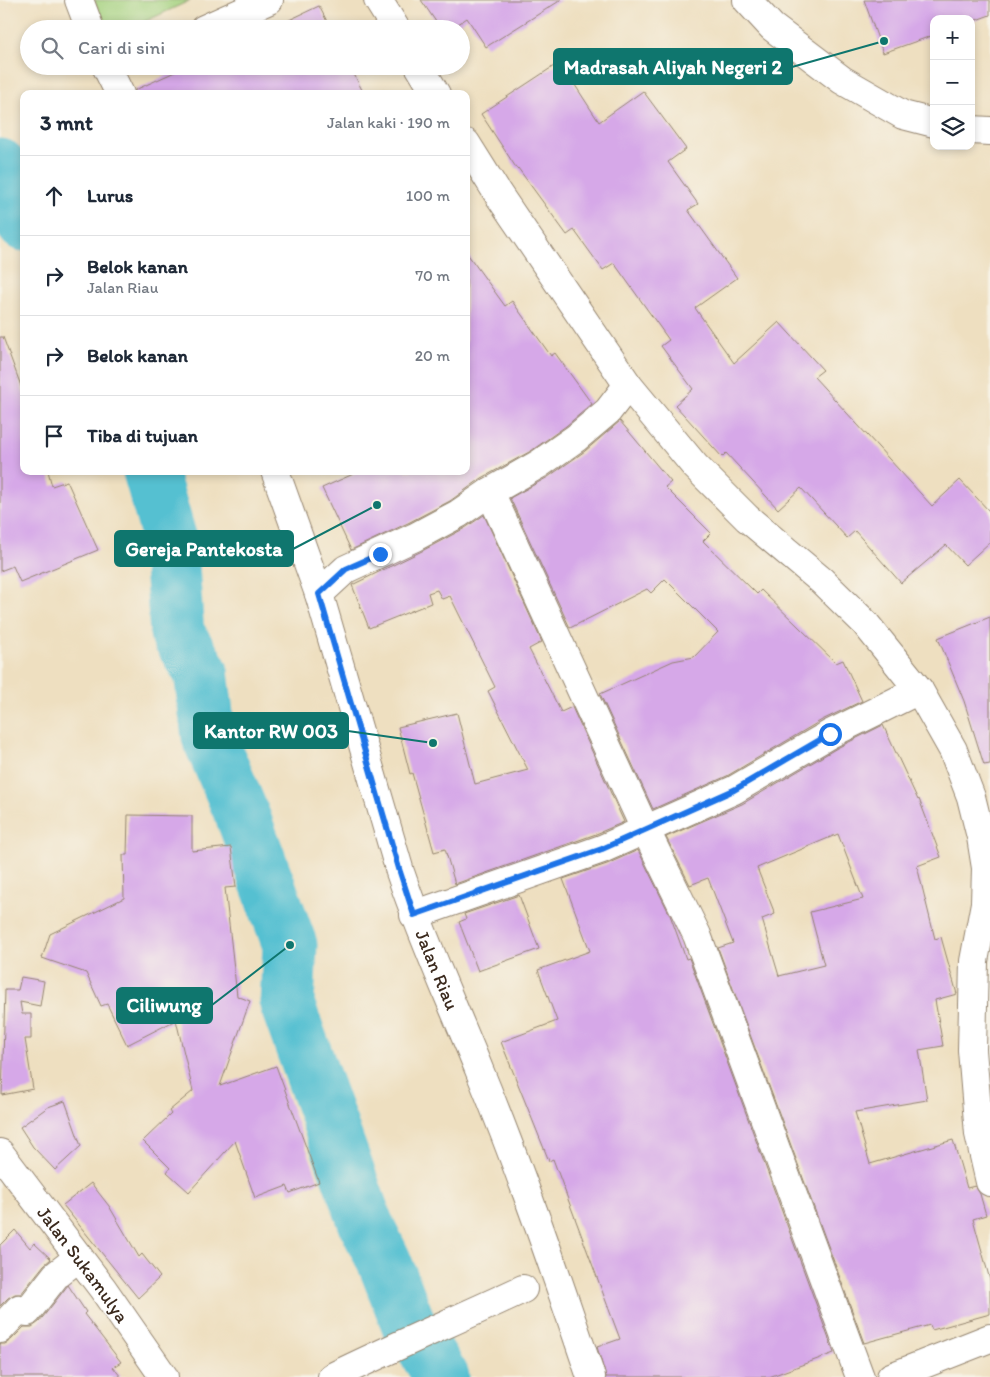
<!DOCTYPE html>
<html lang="id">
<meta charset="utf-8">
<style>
:root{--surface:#fff;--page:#f2f2f3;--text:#1f2937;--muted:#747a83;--line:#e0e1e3}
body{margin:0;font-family:Itim,sans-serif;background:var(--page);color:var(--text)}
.controls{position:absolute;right:15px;top:15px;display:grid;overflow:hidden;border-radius:10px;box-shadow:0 2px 8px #0003}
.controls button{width:45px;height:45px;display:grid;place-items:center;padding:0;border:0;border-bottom:1px solid var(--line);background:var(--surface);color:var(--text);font:25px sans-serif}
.stop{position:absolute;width:15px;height:15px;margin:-11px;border:4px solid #1a73e8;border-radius:50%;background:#fff}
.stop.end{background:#1a73e8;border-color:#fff;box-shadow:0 1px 5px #0008}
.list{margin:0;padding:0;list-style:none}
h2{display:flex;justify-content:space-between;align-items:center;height:65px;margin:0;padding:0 20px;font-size:21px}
h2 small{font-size:16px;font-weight:400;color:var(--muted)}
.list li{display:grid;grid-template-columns:32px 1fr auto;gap:15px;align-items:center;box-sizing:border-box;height:80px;padding:0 20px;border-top:1px solid var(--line)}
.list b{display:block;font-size:19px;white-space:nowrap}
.list p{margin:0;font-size:16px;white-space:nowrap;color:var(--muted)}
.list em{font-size:16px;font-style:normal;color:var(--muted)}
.icon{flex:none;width:28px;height:28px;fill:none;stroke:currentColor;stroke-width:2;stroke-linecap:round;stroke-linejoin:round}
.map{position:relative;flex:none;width:990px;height:1377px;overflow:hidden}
.search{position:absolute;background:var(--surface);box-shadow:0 2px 8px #0003;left:20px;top:20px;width:450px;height:55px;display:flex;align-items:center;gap:12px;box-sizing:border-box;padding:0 18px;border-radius:28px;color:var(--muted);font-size:19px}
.panel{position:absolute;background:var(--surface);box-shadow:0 2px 8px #0003;left:20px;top:90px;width:450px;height:385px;border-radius:10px}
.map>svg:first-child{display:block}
.green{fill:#a5d280;stroke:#707e4f}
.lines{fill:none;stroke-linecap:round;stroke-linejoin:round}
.river{stroke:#55c0d1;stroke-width:55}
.building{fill:#d6a8e8;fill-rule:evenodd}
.minor-casing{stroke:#94846f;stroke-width:30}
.tertiary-casing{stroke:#94846f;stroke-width:30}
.minor{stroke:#fff;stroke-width:28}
.tertiary{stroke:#fff;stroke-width:28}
.route{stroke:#1a73e8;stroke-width:6}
.labels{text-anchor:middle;stroke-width:4.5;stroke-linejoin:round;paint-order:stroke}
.street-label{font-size:19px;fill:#3b2a1e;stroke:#f7f3e8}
.leader{fill:none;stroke:#0f766e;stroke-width:2}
.callout-dot{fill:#0f766e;stroke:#f7f3e8;stroke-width:2}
.callout{fill:#0f766e;stroke:#0f766e;stroke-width:2}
.callout-label{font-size:20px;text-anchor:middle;font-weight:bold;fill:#fff}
</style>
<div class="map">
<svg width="990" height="1377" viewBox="0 0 990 1377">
<rect width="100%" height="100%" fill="#f7f3e8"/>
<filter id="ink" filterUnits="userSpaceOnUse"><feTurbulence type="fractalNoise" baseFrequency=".02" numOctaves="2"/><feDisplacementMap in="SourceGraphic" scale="10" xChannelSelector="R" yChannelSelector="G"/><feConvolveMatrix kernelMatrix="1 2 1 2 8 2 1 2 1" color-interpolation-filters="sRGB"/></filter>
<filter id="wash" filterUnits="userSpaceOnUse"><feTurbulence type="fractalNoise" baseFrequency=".0096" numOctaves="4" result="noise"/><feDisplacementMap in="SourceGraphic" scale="20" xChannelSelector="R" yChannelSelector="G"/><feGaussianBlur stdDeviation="1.12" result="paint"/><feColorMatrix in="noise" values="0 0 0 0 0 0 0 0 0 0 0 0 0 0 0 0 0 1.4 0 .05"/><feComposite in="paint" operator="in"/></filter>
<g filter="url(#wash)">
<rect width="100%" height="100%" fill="#eedfc0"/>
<polygon class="green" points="94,0 191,0 129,29 107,29"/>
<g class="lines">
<g class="river">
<polyline points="0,166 24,224"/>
<polyline points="150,471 170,540 177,633 201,672 209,737 243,817 290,945 287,1004 366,1224 384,1261 409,1325 442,1377"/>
</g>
</g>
<g id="blocks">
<g class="building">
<polygon points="421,0 561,0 486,47 467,18 451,29 441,29"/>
<polygon points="864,0 990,0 990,15 971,22 971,19 934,19 934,35 883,53"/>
<polygon points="319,6 331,29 270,29"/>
<polygon points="560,62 599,122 643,91 686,149 668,162 698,204 688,210 737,278 695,308 734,363 779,322 823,370 814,377 932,506 960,480 990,512 990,542 965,565 946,545 901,583 855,531 847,538 801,488 778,509 726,453 722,457 675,405 693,389 661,346 669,340 614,263 603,270 574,230 567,235 518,168 517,169 481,114"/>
<polygon points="188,66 350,66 364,94 135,94 135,90"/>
<polygon points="466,252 505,306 512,301 551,356 555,353 592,404 566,426 531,451 482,478 450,501 408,523 351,550 322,488 360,471 466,471"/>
<polygon points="0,337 3,337 24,394 24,471 48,471 52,486 67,481 98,550 20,582 13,566 0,571"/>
<polygon points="620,421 671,482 665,487 711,533 703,541 757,594 761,590 836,663 843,660 862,701 822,720 727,776 653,809 600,694 673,661 694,657 718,632 665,579 651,593 647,589 570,628 510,498 548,477 585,451"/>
<polygon points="484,515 542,642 529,649 561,712 572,707 624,822 596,834 455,884 445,849 434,852 412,773 410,774 398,727 457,713 475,784 528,770 488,691 495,687 450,596 442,599 437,590 428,593 431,603 369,628 352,585 422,551 465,528"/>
<polygon points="990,617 990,764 984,765 964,701 938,638"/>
<path d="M883,725L918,800L919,799L941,857L917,866L935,939L941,937L957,994L935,1000L943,1046L919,1050L927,1100L855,1112L870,1164L953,1140L967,1188L975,1186L980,1194L986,1215L973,1219L990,1280V1314L932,1330L930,1325L864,1343L718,948L733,943L708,878L690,885L666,837L742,804L837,748ZM838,834L863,899L810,912L824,965L779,976L762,919L775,914L757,868Z"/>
<polygon points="128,815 192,816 192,851 231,847 236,887 225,888 237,996 250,1001 220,1086 276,1066 319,1182 290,1193 287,1186 255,1198 235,1141 189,1192 167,1172 170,1168 143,1141 171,1114 169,1111 193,1091 176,1020 127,1045 107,1004 101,1006 86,973 42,958 50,934 124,898 123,855 127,855"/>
<polygon points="638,850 670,915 686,959 689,958 834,1353 769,1377 606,1377 597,1347 620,1339 553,1159 549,1161 501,1042 557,1021 538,970 590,951 563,879 607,864"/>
<polygon points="519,895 539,949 478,971 459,922 466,919 464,914"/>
<polygon points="21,977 44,981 40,1006 20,1002 22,1014 31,1014 31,1039 25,1039 33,1089 2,1095 5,990 18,990"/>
<polygon points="65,1101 81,1146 55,1170 33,1147 20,1127 48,1107"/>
<polygon points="91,1183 109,1206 139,1257 142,1254 160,1277 138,1298 63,1205"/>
<polygon points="15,1230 30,1248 34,1243 51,1259 44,1265 21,1294 15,1294 8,1298 0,1306 0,1245"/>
<polygon points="68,1285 86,1312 84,1314 121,1362 113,1367 121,1377 0,1377 0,1344 5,1344 11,1340 24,1327 32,1327 39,1322"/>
</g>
</g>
</g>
<g filter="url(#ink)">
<use href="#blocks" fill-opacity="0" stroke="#94846f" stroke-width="1"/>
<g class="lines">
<g class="minor-casing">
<g id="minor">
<polyline points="79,0 90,29"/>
<polyline points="378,0 396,29"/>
<polyline points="204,29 269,0"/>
<polyline points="106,66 120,94"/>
<polyline points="419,66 436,94"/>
<polyline points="466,143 498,194 628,385 695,466 747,518 822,581 865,623 919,690 953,750 971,797 981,837 986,868 985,903 974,961 972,1050 979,1134 990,1182"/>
<path id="s1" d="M275,471L319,594L400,872C423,940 453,1005 480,1072C521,1172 556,1274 591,1377"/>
<polyline points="490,492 645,829 697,935 860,1377"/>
<polyline points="319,594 346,569 415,537 458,514 490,492 539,464 576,438 608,411 628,385"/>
<polyline points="414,915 602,849 734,790 830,734 919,690"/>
<path id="s2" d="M0,1153L103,1289L164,1377"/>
<polyline points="0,1329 19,1309 27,1312 56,1275 79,1257"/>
<path d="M332,1377C395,1346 459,1319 523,1289"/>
<polyline points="891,1377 990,1338"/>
</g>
</g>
<g class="tertiary-casing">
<g id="tertiary">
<polyline points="747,0 772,27 842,80 903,115 934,123"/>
<polyline points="971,130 990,131"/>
</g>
</g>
<use href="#minor" class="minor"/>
<use href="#tertiary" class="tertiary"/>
</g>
</g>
<g class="lines" filter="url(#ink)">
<polyline class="route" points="380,554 346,569 319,594 400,872 414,915 602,849 734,790 830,734"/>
</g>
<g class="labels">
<g class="street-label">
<text dy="7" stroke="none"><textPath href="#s1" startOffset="525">Jalan Riau</textPath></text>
<text dy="7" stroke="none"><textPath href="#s2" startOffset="139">Jalan Sukamulya</textPath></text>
</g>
</g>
<path class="leader" d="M884 41L792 67M377 505L293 549M433 743L348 731M290 945L212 1005"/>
<g class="callout-dot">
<circle cx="884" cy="41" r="5"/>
<circle cx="377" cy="505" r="5"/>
<circle cx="433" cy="743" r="5"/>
<circle cx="290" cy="945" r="5"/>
</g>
<g class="callout">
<rect x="554" y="49" width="238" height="35" rx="5"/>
<rect x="115" y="531" width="178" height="35" rx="5"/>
<rect x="194" y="713" width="154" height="35" rx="5"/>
<rect x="117" y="988" width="95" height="35" rx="5"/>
</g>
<g class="callout-label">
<text x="673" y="74">Madrasah Aliyah Negeri 2</text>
<text x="204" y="556">Gereja Pantekosta</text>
<text x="271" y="738">Kantor RW 003</text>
<text x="164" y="1012">Ciliwung</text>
</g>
</svg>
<div class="controls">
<button>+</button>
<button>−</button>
<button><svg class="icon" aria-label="layers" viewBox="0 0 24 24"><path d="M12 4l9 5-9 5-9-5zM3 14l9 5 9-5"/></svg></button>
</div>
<div class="stop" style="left:830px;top:734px"></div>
<div class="stop end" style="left:380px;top:554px"></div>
<div class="search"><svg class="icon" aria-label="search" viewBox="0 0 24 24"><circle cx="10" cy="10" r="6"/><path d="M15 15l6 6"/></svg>Cari di sini</div>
<section class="panel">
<h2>3 mnt<small>Jalan kaki · 190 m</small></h2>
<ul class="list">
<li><svg class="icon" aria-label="ahead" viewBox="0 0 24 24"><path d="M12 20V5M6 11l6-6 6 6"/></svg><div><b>Lurus</b></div><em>100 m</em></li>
<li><svg class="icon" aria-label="right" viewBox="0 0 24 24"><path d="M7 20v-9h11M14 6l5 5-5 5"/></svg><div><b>Belok kanan</b><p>Jalan Riau</p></div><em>70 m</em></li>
<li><svg class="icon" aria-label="right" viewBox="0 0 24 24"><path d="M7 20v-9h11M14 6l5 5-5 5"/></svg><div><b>Belok kanan</b></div><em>20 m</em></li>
<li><svg class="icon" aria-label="arrive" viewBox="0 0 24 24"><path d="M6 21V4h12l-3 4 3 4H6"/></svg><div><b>Tiba di tujuan</b></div></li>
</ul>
</section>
</div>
